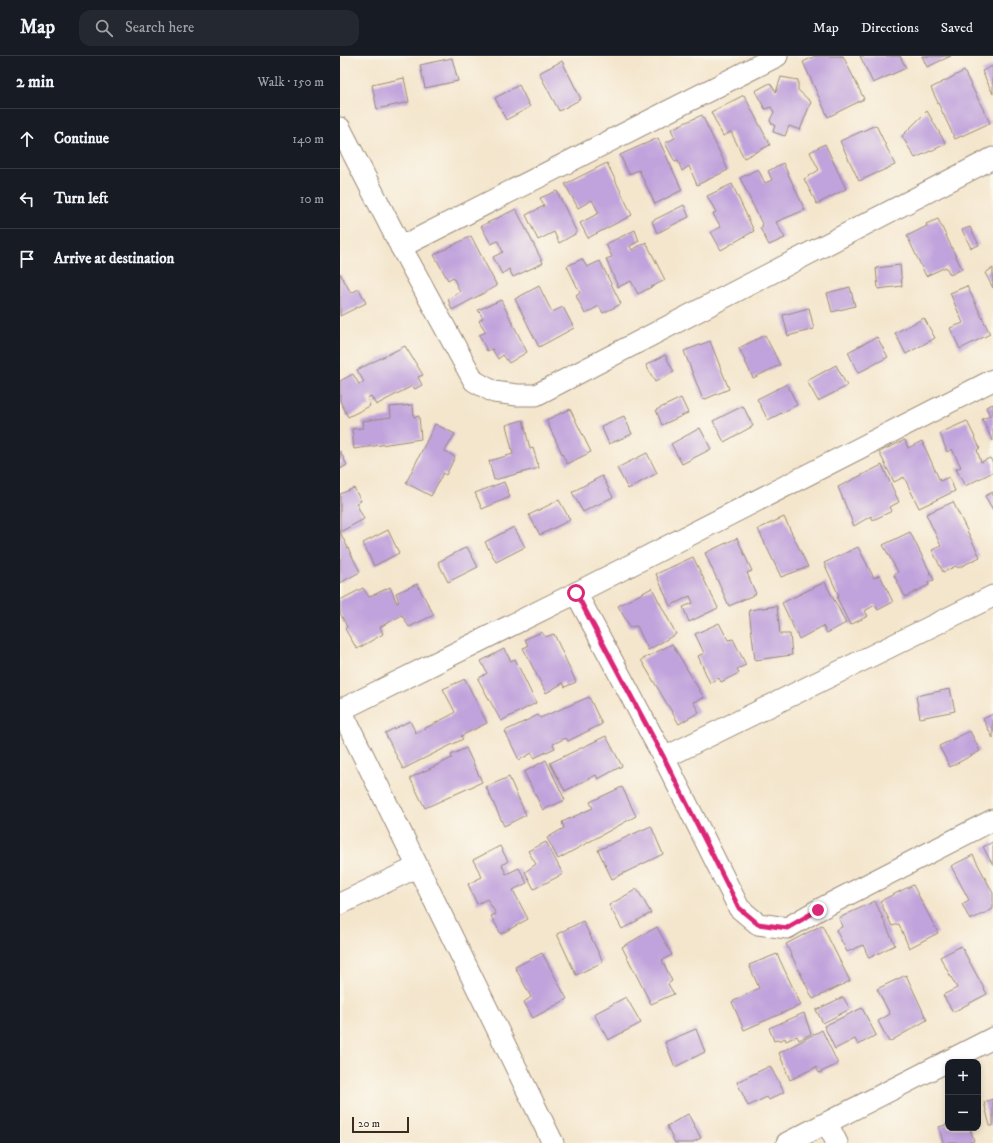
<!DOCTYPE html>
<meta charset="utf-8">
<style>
:root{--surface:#171b24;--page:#242831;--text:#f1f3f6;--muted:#9ea1a6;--line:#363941}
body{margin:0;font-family:"IM FELL DW Pica",serif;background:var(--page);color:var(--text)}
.controls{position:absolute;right:12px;bottom:12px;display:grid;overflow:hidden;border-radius:8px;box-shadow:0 2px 6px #0003}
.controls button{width:36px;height:36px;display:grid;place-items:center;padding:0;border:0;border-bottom:1px solid var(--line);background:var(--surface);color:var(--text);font:20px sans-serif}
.scale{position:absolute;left:12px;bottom:10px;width:57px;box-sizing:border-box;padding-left:4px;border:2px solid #3b2a1e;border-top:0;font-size:11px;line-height:14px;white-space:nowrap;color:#3b2a1e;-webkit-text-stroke:3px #fbf7ec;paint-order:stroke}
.stop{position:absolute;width:12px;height:12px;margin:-9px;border:3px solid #db2777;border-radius:50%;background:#fff}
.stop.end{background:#db2777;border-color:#fff;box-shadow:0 1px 4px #0008}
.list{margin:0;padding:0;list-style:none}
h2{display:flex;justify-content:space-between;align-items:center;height:52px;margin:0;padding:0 16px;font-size:17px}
h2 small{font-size:13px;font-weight:400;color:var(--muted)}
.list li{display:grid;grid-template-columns:26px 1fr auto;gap:12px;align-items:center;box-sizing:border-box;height:60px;padding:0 16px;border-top:1px solid var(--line)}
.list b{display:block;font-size:15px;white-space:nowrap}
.list em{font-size:13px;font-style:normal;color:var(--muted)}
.icon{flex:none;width:22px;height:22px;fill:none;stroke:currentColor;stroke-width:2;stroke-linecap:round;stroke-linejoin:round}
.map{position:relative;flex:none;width:653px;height:1087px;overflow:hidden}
header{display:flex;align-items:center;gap:24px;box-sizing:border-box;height:56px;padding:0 20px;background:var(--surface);border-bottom:1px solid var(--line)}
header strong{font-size:19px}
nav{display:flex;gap:22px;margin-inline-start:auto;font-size:14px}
.search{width:280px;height:36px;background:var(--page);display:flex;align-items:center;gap:10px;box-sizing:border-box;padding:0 14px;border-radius:12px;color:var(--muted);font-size:15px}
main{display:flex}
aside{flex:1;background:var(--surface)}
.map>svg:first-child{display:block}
.building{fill:#c0a2dc}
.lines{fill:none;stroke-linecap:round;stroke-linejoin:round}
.street-casing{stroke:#988876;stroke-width:23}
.street{stroke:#fff;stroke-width:21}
.route{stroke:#db2777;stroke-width:5}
</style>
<header>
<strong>Map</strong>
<div class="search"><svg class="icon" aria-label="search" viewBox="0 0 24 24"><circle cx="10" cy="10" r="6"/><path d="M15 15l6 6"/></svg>Search here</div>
<nav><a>Map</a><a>Directions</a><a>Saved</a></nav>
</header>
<main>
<aside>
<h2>2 min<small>Walk · 150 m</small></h2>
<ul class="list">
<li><svg class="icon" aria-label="ahead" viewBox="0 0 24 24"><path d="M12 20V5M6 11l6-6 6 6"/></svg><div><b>Continue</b></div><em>140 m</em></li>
<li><svg class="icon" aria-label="left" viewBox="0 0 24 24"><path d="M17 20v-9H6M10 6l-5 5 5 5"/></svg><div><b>Turn left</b></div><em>10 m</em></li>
<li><svg class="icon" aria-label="arrive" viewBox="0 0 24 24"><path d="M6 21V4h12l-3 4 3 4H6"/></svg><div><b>Arrive at destination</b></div></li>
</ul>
</aside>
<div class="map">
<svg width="653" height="1087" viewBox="0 0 653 1087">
<rect width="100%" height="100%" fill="#fbf7ec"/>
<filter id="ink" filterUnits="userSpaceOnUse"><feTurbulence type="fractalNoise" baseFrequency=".025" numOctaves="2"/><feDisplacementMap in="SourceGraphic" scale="8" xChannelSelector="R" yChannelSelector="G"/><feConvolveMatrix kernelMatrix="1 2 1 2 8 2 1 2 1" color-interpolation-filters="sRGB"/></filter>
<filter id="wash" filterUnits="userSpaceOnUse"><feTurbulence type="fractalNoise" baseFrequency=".012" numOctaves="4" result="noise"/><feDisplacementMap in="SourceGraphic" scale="16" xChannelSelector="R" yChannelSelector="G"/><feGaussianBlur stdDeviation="0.9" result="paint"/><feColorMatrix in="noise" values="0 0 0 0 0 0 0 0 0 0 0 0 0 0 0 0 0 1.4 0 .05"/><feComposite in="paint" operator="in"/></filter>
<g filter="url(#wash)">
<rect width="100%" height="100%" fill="#f4e6cd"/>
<g id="blocks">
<g class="building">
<polygon points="475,0 503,0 524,43 488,61 463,6"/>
<polygon points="520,0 560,0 566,12 533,27"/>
<polygon points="582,0 611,0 587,11"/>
<polygon points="112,2 118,25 85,32 80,9"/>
<polygon points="222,5 241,43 219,55 199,17"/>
<polygon points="653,10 653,38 642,15"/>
<polygon points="624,15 650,67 615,83 591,32"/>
<polygon points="441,21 458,24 458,34 471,46 460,74 449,70 445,80 433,76 435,69 431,67 430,64 434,56 431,51 425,53 415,35 430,27 436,36"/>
<polygon points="64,22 69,46 37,53 32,29"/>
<polygon points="179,29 190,51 166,64 155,42"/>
<polygon points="404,39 430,89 404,102 391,76 383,80 371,56"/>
<polygon points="587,55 606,88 575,102 562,80"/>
<polygon points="362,59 388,114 357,129 349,110 342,115 338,105 335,106 325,87 335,82 331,73"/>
<polygon points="536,69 555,109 519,125 500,85"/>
<polygon points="318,82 342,134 315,148 299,114 289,118 280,99"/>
<polygon points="485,88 506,133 477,148 464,123 479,114 470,96"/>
<polygon points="267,107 292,159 248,182 240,167 259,157 252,144 238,152 225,128"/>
<polygon points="443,107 465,154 436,166 445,182 429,189 420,172 423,170 400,122 418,113 425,127 432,124 428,115"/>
<polygon points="392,128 414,175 381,194 371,176 381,171 373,158 376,156 367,140"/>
<polygon points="217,135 237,177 219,187 214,176 198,184 186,159 204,150 200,142"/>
<polygon points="344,149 349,161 317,177 312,165"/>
<polygon points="176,153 203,207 173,221 169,213 162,218 153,201 163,196 158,185 151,188 141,170"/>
<polygon points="598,163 622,213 610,219 606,211 586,220 567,180 587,170 586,168"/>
<polygon points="630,171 639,189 631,192 622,174"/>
<polygon points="295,174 299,185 290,190 292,194 306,186 325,224 298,238 291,225 278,231 266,203 272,201 266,188"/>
<polygon points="131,180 157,230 112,254 108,243 120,236 113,221 108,224 94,199"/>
<polygon points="242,203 247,211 260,205 281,248 263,257 259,250 245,258 236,240 240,237 227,210"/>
<polygon points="560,209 562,230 538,233 536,212"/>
<polygon points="653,212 653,232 645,217"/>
<polygon points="0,217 11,237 19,233 26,247 0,260"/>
<polygon points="199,230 212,256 223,251 234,272 199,291 175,243"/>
<polygon points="627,230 650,278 620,293 610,272 623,267 610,237"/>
<polygon points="510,231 515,250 492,256 487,237"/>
<polygon points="161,244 187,296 169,307 163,299 158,303 152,293 147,295 139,279 146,276 139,265 143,262 138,254"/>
<polygon points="469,252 474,273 448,280 443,259"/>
<polygon points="584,262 595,282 566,298 555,277"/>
<polygon points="425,279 440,309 413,322 399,292"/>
<polygon points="537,281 548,301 518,317 508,296"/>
<polygon points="370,285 389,333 363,344 344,295"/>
<polygon points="65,290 83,319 78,321 82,329 75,333 72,330 36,349 31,340 27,342 30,350 8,361 0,345 0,325 13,318 19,328 24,326 17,314"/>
<polygon points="325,299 334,316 315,326 306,309"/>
<polygon points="496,309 507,330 478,345 467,325"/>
<polygon points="447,328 457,349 428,364 417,343"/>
<polygon points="341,342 348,357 322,369 316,354"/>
<polygon points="653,348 653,385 642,363 650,360 646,351"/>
<polygon points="73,349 74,361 79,360 81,383 14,393 12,373 23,372 22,365 51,361 50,351"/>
<polygon points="403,350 413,370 384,386 373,365"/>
<polygon points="230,353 251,396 227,408 206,364"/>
<polygon points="284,360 292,378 269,388 261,370"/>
<polygon points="183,364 190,393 193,392 199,412 154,424 149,405 173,398 166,369"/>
<polygon points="627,365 640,392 637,394 641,406 650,402 653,407 653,416 625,430 616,413 621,411 612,393 607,396 600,377"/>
<polygon points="95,368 115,378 105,395 115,401 106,419 103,417 91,440 66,427"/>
<polygon points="360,372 371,393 342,408 331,388"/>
<polygon points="565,384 568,392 582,385 600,425 609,421 615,435 579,452 564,421 554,426 539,396"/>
<polygon points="0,395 7,409 0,413"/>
<polygon points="307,397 317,417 288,433 277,412"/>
<polygon points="542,409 559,446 550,451 552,455 533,464 531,460 514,470 498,431"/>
<polygon points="262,420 273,441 243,456 232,436"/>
<polygon points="164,426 170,441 142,453 135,437"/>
<polygon points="14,432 21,445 16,447 24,463 0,476 0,438"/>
<polygon points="653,436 653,454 645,440"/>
<polygon points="219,444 230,464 200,479 189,459"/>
<polygon points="613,446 640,501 618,512 616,510 603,516 592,494 601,490 586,458"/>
<polygon points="444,461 468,511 441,521 418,473"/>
<polygon points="174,471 185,491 156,506 145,486"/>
<polygon points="48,474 59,497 34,510 23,487"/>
<polygon points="0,476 20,516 0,527"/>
<polygon points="570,476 594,524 588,526 589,529 565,541 554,519 558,516 543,489"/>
<polygon points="397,482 412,515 407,517 416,538 389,550 365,497"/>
<polygon points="127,491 138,511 108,526 98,506"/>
<polygon points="518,491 534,522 540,519 553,546 538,554 535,549 525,555 528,560 510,569 497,542 499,540 484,507"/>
<polygon points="353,501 378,552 349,566 343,551 353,547 350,540 330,550 316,518"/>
<polygon points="485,526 506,567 487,577 483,570 459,583 442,547"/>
<polygon points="77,528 94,559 69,571 62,559 40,571 43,578 17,593 5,573 7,571 0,557 0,544 23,532 29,541 50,531 57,547 59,546 56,537"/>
<polygon points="312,532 336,578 308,594 297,570 290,571 278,550"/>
<polygon points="437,550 440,578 450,578 452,599 415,604 409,554"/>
<polygon points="379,567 388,584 393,583 406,609 397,613 399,617 381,626 379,622 370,627 358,600 364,597 355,578"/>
<polygon points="202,576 205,581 214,578 236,626 225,631 223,627 206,637 183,592 188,590 185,583"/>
<polygon points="332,588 364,642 353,646 359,656 339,668 301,604"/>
<polygon points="164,593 171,605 175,603 196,647 161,665 138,623 147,617 141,605"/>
<polygon points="125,623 147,667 121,680 123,683 63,713 45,677 70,665 76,677 111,659 115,656 103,633"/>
<polygon points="610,633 615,655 580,662 576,640"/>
<polygon points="249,641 262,668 228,685 226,682 213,688 215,692 194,702 192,697 179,704 165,675 198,659 200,662"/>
<polygon points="653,658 653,682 643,663"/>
<polygon points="630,675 640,695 610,711 599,690"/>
<polygon points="266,680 282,710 258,723 256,719 225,735 210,707"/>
<polygon points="126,692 142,726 85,752 70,722 112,702 111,699"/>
<polygon points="206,704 225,744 203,754 184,716"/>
<polygon points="169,721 186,759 164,770 146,731"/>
<polygon points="282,731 296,760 218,803 207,782 224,772 222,766 253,752 250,746"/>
<polygon points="311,770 323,798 272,823 258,794"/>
<polygon points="206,786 223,818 194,833 185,816 196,808 188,795"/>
<polygon points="653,786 653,809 643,791"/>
<polygon points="160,790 168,805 162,809 166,818 179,812 187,827 173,834 188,863 161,878 151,860 156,858 147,843 137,848 128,828 142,821 133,804"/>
<polygon points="633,799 653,837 653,853 630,864 622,848 629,844 611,810"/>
<polygon points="573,829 598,877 569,892 559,868 552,870 540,845"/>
<polygon points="297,833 311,857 282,873 269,849"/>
<polygon points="535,845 555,889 529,902 523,889 507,896 496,874 502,871 499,862"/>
<polygon points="243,865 263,906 236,919 217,878"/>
<polygon points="482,869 510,925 473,943 446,888"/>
<polygon points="317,871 332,899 322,904 332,925 328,928 334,938 311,948 282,891"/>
<polygon points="621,890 647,938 613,956 603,939 617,932 600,901"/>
<polygon points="202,897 227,943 193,962 184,946 191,941 175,911"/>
<polygon points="437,898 461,949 404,974 392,946 419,932 409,909"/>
<polygon points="566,919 587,964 549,986 538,965 550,958 537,933"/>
<polygon points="286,941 301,967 268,984 254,958"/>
<polygon points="503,941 510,953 483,967 476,954"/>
<polygon points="522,952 536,979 518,989 515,983 495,993 484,970"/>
<polygon points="464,957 471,978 459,984 457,980 446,985 445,982 439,985 437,984 434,985 429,972"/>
<polygon points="356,973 365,996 335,1011 325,986"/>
<polygon points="482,974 498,1008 479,1017 476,1011 450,1024 439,997"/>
<polygon points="430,1010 444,1036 429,1044 427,1041 408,1050 397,1026"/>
<polygon points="653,1043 653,1070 650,1070 644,1046"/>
<polygon points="348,1058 361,1082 351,1087 335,1087 327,1070"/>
<polygon points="608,1068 608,1072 630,1072 634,1085 627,1087 603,1087 599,1071"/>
</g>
</g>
</g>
<g filter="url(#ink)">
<use href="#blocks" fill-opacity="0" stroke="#988876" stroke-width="1"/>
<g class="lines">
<g class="street-casing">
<g id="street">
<polyline points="0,72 61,191 134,325 154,336 177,339 196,339 653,102"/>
<polyline points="61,191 437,0"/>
<polyline points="236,537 324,702 399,852 418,868 447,872 478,854 653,764"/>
<polyline points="0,652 213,1087"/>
<polyline points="1,654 236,537 653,324"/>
<polyline points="324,702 653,540"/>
<polyline points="0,848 77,811"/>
<polyline points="487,1067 497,1087"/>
<polyline points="447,1087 653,982"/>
</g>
</g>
<use href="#street" class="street"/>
</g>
</g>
<g class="lines" filter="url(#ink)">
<polyline class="route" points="236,537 324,702 399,852 418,868 447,872 478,854"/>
</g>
</svg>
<div class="controls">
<button>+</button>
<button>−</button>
</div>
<div class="scale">20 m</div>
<div class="stop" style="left:236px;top:537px"></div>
<div class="stop end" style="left:478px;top:854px"></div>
</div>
</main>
